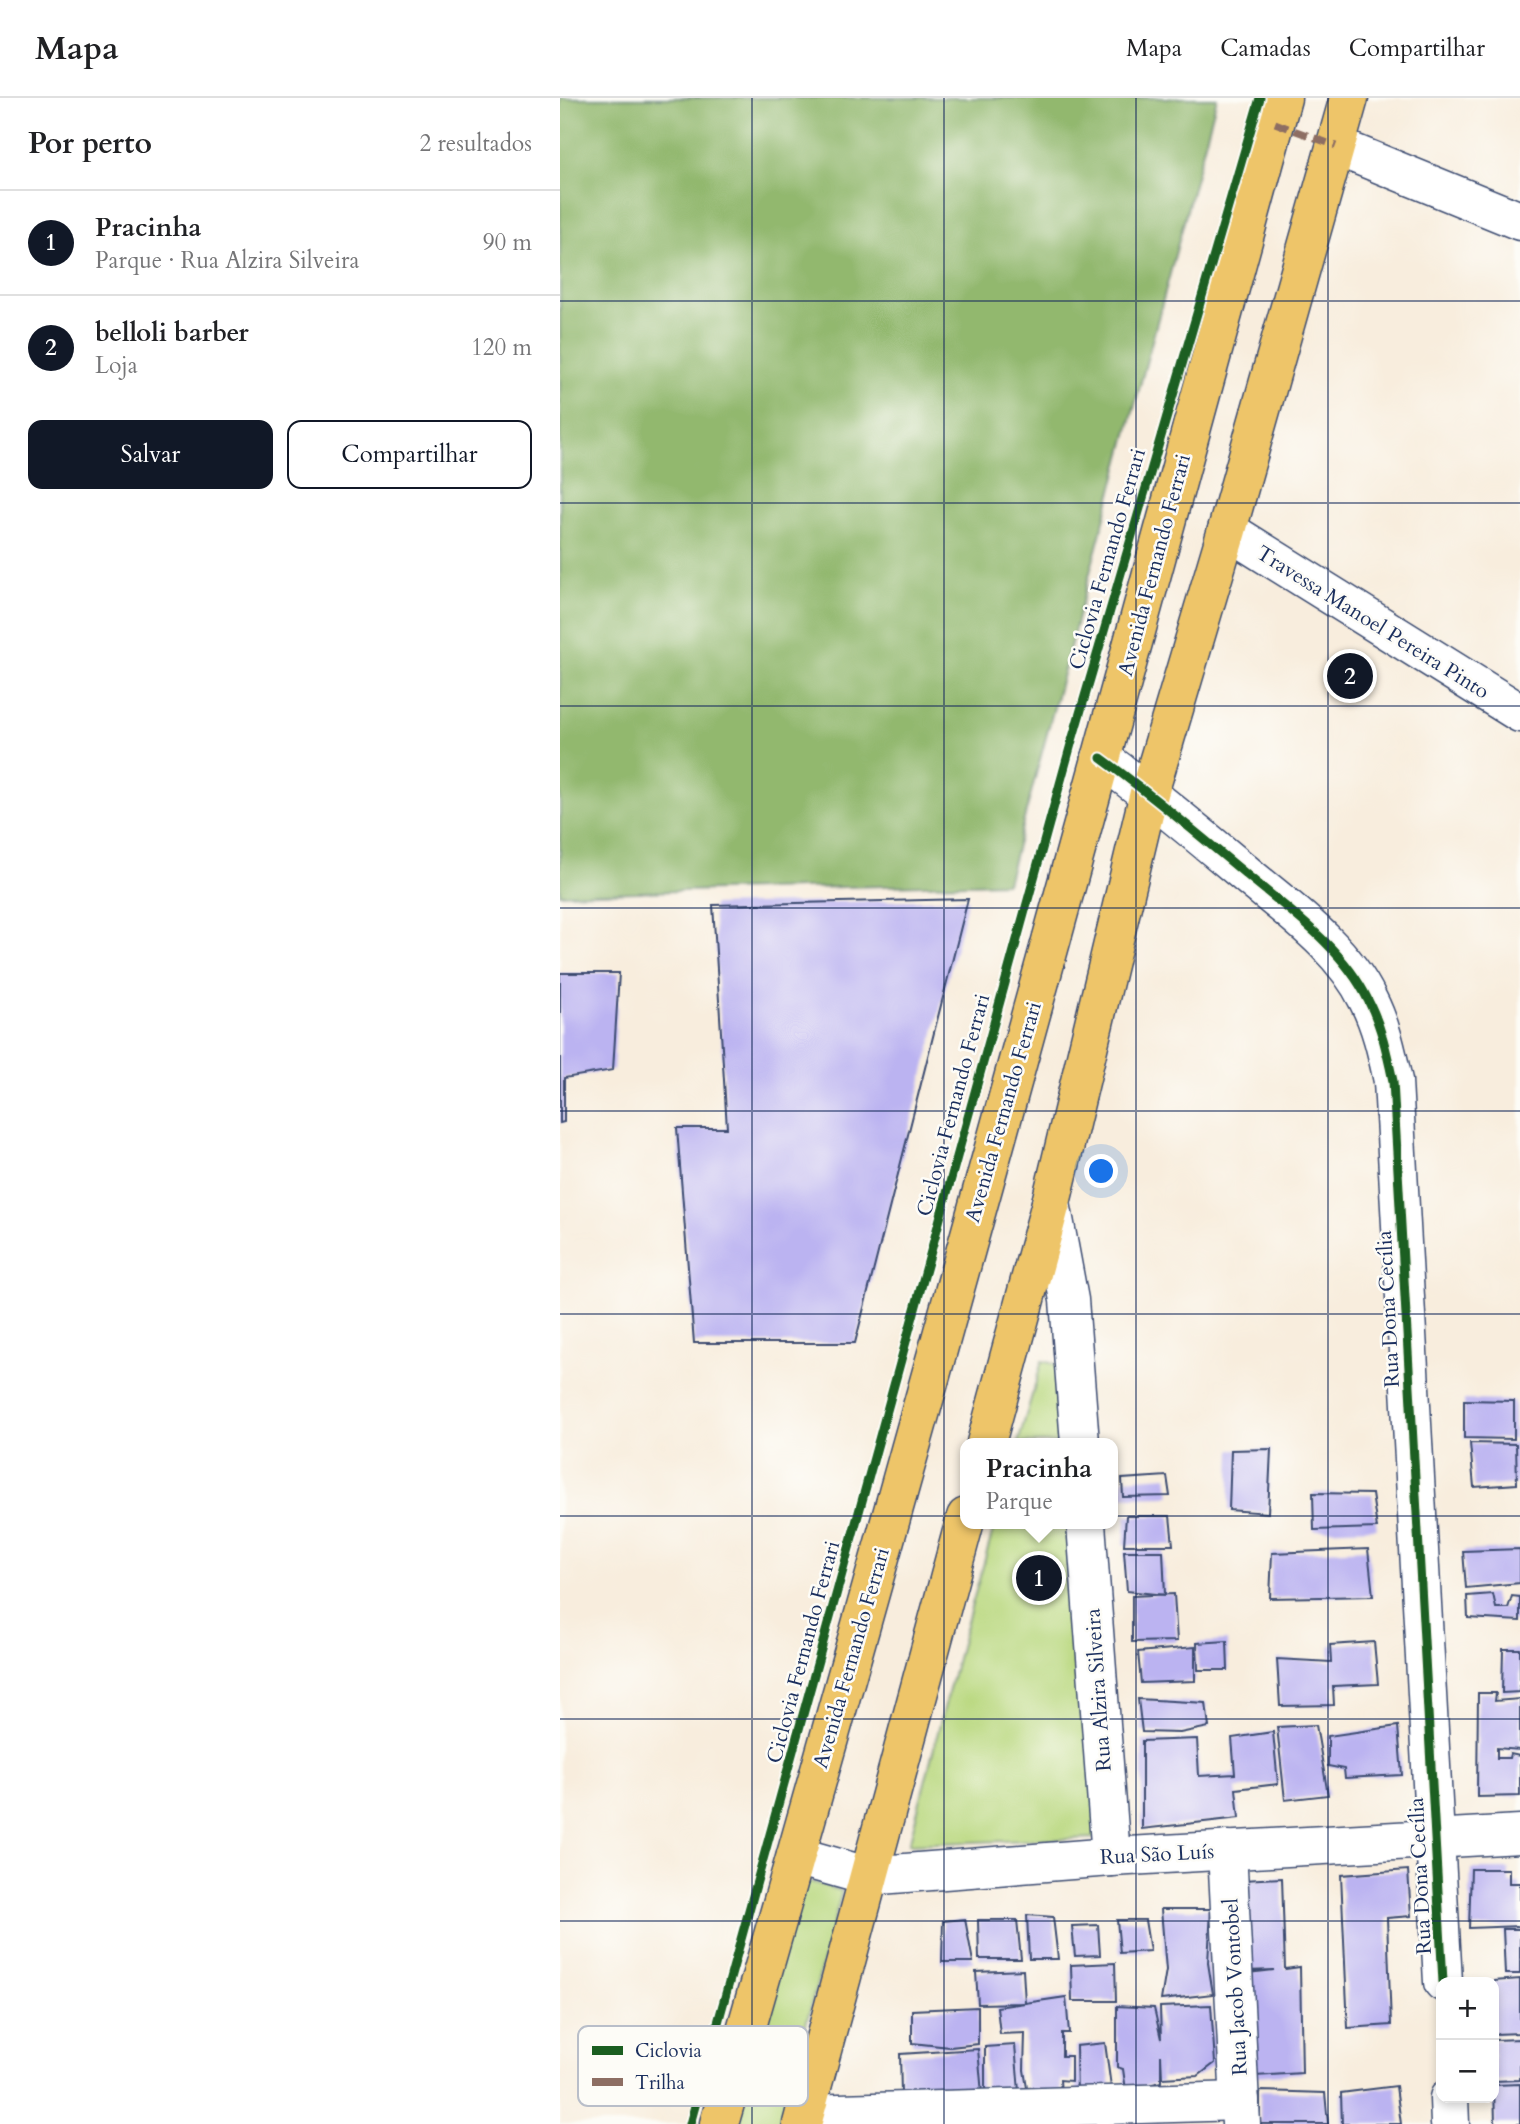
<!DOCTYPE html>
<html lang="pt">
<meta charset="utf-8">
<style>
:root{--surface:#fff;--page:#f2f2f2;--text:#202124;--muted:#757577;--line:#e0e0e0;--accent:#111827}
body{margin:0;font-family:Cardo,serif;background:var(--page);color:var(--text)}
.controls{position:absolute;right:21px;bottom:21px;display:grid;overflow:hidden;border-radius:14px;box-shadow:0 4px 10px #0003}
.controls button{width:63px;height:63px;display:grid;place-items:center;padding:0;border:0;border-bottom:2px solid var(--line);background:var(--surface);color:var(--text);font:35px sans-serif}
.you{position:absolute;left:542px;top:1074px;width:24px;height:24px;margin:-18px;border:5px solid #fff;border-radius:50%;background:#1a73e8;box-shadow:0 0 0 10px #1a73e833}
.badge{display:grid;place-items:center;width:46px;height:46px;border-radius:50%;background:var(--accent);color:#fff;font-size:23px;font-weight:700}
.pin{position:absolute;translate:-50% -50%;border:4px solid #fff;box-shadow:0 2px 7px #0006}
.popup{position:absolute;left:400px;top:1340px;width:158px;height:91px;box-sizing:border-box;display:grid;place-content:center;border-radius:14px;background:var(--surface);filter:drop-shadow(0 2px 5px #0005);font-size:23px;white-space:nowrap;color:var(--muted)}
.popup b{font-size:26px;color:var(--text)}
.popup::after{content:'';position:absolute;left:50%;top:100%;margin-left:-14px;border:14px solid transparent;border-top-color:var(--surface)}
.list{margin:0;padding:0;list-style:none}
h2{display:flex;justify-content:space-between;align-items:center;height:91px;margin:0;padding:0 28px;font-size:30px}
h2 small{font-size:23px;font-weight:400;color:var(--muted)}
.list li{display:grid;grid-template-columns:46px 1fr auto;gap:21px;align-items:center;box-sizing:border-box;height:105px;padding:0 28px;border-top:2px solid var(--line)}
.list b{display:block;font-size:26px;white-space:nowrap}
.list p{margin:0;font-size:23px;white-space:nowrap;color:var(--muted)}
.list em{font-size:23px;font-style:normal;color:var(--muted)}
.actions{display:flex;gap:14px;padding:21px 28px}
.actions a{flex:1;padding:16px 0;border:2px solid var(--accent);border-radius:14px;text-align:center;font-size:24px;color:var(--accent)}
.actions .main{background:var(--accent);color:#fff}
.map{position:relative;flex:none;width:960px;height:2026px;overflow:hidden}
header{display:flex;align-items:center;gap:42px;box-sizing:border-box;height:98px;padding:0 35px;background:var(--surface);border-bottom:2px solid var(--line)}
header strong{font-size:33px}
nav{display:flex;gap:38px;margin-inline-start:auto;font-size:24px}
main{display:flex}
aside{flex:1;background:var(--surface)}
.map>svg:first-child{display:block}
.green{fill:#b9d87f;stroke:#6a846e;stroke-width:2}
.forest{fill:#92b86e;stroke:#567466;stroke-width:2}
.building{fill:#bbb3f1}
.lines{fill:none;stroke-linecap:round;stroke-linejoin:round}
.minor-casing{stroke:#3c4c71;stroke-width:41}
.major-casing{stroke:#3c4c71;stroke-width:41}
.minor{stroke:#fff;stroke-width:38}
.major{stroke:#eec569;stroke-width:38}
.quiet{stroke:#8d6e63;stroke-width:7;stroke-dasharray:14 7;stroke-linecap:butt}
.cycleway-casing{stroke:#fdfcf7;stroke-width:13}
.cycleway{stroke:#1b5e20;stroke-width:9}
.grid{fill:none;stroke:#1b2f5e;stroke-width:2;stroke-opacity:0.55}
.labels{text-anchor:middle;stroke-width:5;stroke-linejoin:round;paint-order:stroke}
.street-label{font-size:21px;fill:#1b2f5e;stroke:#fdfcf7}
.key{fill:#fdfcf7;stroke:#b9bec9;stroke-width:2}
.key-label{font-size:19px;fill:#1b2f5e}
</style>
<header>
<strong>Mapa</strong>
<nav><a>Mapa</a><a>Camadas</a><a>Compartilhar</a></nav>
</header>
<main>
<aside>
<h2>Por perto<small>2 resultados</small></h2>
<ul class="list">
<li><span class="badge">1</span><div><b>Pracinha</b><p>Parque · Rua Alzira Silveira</p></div><em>90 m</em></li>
<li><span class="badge">2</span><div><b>belloli barber</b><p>Loja</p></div><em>120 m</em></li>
</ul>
<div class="actions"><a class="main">Salvar</a><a>Compartilhar</a></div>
</aside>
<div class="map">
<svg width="960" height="2026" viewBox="0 0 960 2026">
<rect width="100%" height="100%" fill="#fdfcf7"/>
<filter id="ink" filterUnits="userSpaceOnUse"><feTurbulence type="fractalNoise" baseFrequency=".0143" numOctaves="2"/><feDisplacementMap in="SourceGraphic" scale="14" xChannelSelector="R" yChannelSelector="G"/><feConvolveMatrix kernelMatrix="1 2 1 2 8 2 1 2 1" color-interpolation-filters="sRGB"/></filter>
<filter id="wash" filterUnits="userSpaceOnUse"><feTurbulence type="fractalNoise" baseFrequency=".00686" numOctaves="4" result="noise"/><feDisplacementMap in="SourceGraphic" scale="28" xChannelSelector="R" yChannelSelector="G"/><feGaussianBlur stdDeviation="1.57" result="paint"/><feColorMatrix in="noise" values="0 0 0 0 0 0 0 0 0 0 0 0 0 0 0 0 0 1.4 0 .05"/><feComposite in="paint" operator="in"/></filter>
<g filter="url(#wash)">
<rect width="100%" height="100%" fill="#f8eddd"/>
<g class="green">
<polygon points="482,1263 514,1270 518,1345 458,1345"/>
<polygon points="435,1426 523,1426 540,1740 349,1746 401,1545"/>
<polygon points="231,1778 282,1793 219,2026 163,2026"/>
</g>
<polygon class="forest" points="0,0 657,0 447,785 0,796"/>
<g id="blocks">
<g class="building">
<polygon points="408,801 295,1245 134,1245 117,1030 167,1030 153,807"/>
<polygon points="0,875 59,875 53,972 4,980 4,1024 0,1025"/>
<polygon points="904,1302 954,1303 954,1341 904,1340"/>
<polygon points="910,1345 956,1346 957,1386 914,1389"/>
<polygon points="711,1351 708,1415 669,1412 671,1352"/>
<polygon points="607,1378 610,1398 563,1399 562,1381"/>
<polygon points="753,1395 812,1396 817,1430 754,1432"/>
<polygon points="566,1418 610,1418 613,1447 564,1447"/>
<polygon points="808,1451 813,1498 710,1500 712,1455"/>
<polygon points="960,1451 960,1485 906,1490 903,1453"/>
<polygon points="564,1453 603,1453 605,1497 567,1493"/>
<polygon points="614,1496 617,1543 572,1544 572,1498"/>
<polygon points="933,1496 936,1510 948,1510 952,1498 960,1499 960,1523 908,1520 907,1498"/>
<polygon points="667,1543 668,1572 638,1572 637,1545"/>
<polygon points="814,1544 818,1586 773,1588 774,1607 720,1608 717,1561 771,1564 770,1547"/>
<polygon points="635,1549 635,1583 581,1585 578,1554"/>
<polygon points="943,1551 960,1551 960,1594 942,1595"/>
<polygon points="918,1595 936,1595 935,1603 960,1601 960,1652 937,1650 937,1660 949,1660 950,1656 960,1658 960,1698 917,1699"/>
<polygon points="578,1601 646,1605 649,1629 620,1635 582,1634"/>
<polygon points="756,1627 768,1697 725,1702 717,1629"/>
<polygon points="838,1628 842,1677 785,1680 784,1671 768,1668 768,1638"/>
<polygon points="713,1634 718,1686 676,1691 679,1720 582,1731 582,1643 637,1641 639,1678 675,1676 672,1640"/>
<polygon points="911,1771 949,1771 949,1785 960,1785 960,1828 909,1830"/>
<polygon points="848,1772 851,1818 827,1820 831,1927 788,1930 781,1777"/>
<polygon points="722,1780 725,1871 740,1869 742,1975 695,1978 688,1875 714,1872 685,1873 683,1782"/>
<polygon points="601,1811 651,1811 648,1865 653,1896 601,1902 606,1872"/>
<polygon points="467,1817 493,1819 498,1861 469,1861"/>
<polygon points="405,1821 413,1864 382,1864 383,1823"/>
<polygon points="418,1822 457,1822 461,1861 419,1861"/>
<polygon points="557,1822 585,1822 590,1853 560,1855"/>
<polygon points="538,1827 540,1857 515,1858 512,1828"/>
<polygon points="943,1831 960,1831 960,1876 945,1876"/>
<polygon points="555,1865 556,1903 512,1903 511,1867"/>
<polygon points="463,1872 465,1905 418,1906 416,1874"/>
<polygon points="960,1881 960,1935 934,1936 934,1883"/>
<polygon points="506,1899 509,1935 502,1935 502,1958 511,1958 511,1983 500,1982 501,1995 468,1996 464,1972 465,1935 440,1936 437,1909"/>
<polygon points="651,1907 655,1965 638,1978 602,1980 601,1957 601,1984 566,1992 563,1971 557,1969 557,1908 594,1910 601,1941 600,1909"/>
<polygon points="418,1909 418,1946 390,1949 352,1945 352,1912"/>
<polygon points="960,1941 960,1982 934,1983 934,1942"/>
<polygon points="545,1945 551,1989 517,1996 516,1948"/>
<polygon points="455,1947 459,1993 425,1992 425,1949"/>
<polygon points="418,1951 422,1996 341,1995 340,1956"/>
<polygon points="960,1986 960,2026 935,2026 934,1987"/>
<polygon points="836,1988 841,2026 782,2026 781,1995"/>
<polygon points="700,1993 765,1995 768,2026 700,2026"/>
</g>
</g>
</g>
<g filter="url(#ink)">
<use href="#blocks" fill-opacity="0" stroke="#3c4c71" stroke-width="2"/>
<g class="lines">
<g class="minor-casing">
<g id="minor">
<polyline points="776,48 960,123"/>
<polyline points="667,432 960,615"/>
<path d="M541,660C592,697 639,737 687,777C730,813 783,850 808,902C821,927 827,955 833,983L883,1884"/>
<polyline points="491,1105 509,1202 520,1345"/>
<polyline points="526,1426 551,1759"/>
<polyline points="667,1752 681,2026"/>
<polyline points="236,1758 307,1778 551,1759 960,1736"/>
<polyline points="889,2000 890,2026"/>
<polyline points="245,2016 680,2003"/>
</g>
</g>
<g class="major-casing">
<g id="major">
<polyline points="426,1345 491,1105 589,695 667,432 789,0"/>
<path d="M159,2026C353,1353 537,676 722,0"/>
<polyline points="242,2026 406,1419"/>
</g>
</g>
<use href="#minor" class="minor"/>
<use href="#major" class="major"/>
<polyline class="quiet" points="715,25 776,48"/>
<g class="cycleway-casing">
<g id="cycleway">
<path d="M541,660C592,697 639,737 687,777C730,813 783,850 808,902C821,927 827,955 833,983L883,1884"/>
<polyline points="130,2026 511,646 700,0"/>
</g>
</g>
<use href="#cycleway" class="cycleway"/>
</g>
</g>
<path class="grid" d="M192,0V2026M384,0V2026M576,0V2026M768,0V2026M0,203H960M0,405H960M0,608H960M0,810H960M0,1013H960M0,1216H960M0,1418H960M0,1621H960M0,1823H960"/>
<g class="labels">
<g class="street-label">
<text transform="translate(547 461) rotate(-74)" y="7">Ciclovia Fernando Ferrari</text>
<text transform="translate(594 467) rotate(-75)" y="7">Avenida Fernando Ferrari</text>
<text transform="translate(813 524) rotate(32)" y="7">Travessa Manoel Pereira Pinto</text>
<text transform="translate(393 1007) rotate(-75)" y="7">Ciclovia Fernando Ferrari</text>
<text transform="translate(443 1014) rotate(-74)" y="7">Avenida Fernando Ferrari</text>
<text transform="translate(828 1211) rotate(-93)" y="7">Rua Dona Cecília</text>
<text transform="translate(243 1554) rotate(-75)" y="7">Ciclovia Fernando Ferrari</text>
<text transform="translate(291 1560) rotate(-74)" y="7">Avenida Fernando Ferrari</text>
<text transform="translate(538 1592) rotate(-94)" y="7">Rua Alzira Silveira</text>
<text transform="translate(597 1756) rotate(-3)" y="7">Rua São Luís</text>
<text transform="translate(860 1778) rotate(-93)" y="7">Rua Dona Cecília</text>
<text transform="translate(675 1889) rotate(-93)" y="7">Rua Jacob Vontobel</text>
</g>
</g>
<rect x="18" y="1928" width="230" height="80" rx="10" class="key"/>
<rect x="32" y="1948" width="31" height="9" fill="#1b5e20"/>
<rect x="32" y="1980" width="31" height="8" fill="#8d6e63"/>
<g class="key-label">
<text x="75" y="1959">Ciclovia</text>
<text x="75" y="1991">Trilha</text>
</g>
</svg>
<div class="controls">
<button>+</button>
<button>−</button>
</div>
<div class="you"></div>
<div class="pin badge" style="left:479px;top:1480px">1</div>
<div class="popup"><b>Pracinha</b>Parque</div>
<div class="pin badge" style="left:790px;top:578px">2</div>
</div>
</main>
